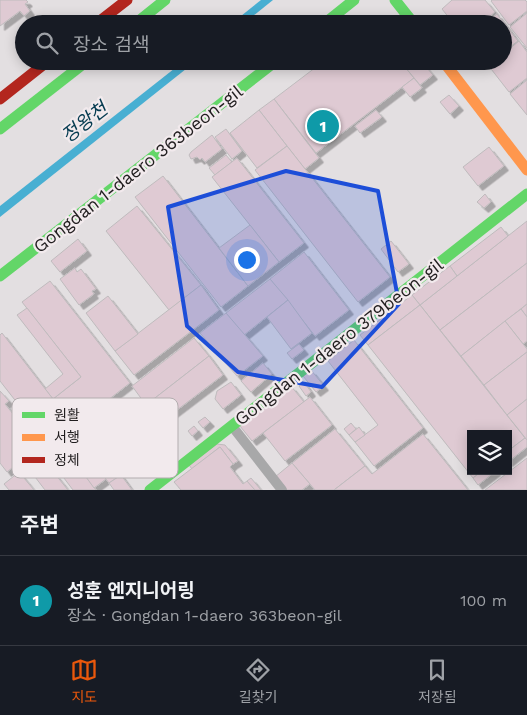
<!DOCTYPE html>
<html lang="ko">
<meta charset="utf-8">
<style>
:root{--surface:#171b24;--page:#242831;--text:#f1f3f6;--muted:#9ea1a6;--line:#363941;--accent:#ea580c}
body{margin:0;font-family:"Work Sans","Noto Sans KR",sans-serif;background:var(--page);color:var(--text)}
.controls{position:absolute;right:15px;bottom:15px;display:grid;overflow:hidden;border-radius:0px;box-shadow:0 2px 12px #0003}
.controls button{width:45px;height:45px;display:grid;place-items:center;padding:0;border:0;border-bottom:1px solid var(--line);background:var(--surface);color:var(--text);font:25px sans-serif}
.you{position:absolute;left:246px;top:259px;width:18px;height:18px;margin:-12px;border:4px solid #fff;border-radius:50%;background:#1a73e8;box-shadow:0 0 0 8px #1a73e833}
.badge{display:grid;place-items:center;width:32px;height:32px;border-radius:50%;background:var(--accent);color:#fff;font-size:16px;font-weight:700}
.pin{position:absolute;translate:-50% -50%;border:2px solid #fff;box-shadow:0 1px 5px #0006}
.list{margin:0;padding:0;list-style:none}
h2{display:flex;justify-content:space-between;align-items:center;height:65px;margin:0;padding:0 20px;font-size:21px}
h2 small{font-size:16px;font-weight:400;color:var(--muted)}
.list li{display:grid;grid-template-columns:32px 1fr auto;gap:15px;align-items:center;box-sizing:border-box;height:90px;padding:0 20px;border-top:1px solid var(--line)}
.list b{display:block;font-size:19px;white-space:nowrap}
.list p{margin:0;font-size:16px;white-space:nowrap;color:var(--muted)}
.list em{font-size:16px;font-style:normal;color:var(--muted)}
.icon{flex:none;width:28px;height:28px;fill:none;stroke:currentColor;stroke-width:2;stroke-linecap:round;stroke-linejoin:round}
.map{position:relative;flex:none;width:527px;height:490px;overflow:hidden}
.search{position:absolute;background:var(--surface);box-shadow:0 2px 12px #0003;left:15px;right:15px;top:15px;height:55px;display:flex;align-items:center;gap:12px;box-sizing:border-box;padding:0 18px;border-radius:28px;color:var(--muted);font-size:19px}
.sheet{height:155px;background:var(--surface)}
nav{display:flex;justify-content:space-around;align-items:center;box-sizing:border-box;height:70px;border-top:1px solid var(--line);background:var(--surface);font-size:14px;color:var(--muted)}
nav a{display:grid;justify-items:center;gap:2px}
nav .on{color:var(--accent)}
.map>svg:first-child{display:block}
.water{fill:#48afd2}
.building{fill:#dfcad3;stroke:#bfbbbd;filter:url(#shadow)}
.lines{fill:none;stroke-linecap:round;stroke-linejoin:round}
.street{stroke:#a8a8a9;stroke-width:10}
.fast{stroke:#63d668;stroke-width:11}
.slow{stroke:#ff974d;stroke-width:11}
.jam{stroke:#b3261e;stroke-width:11}
.marked{fill:#1d4ed8;fill-opacity:0.2;stroke:#1d4ed8;stroke-width:4;stroke-linejoin:round}
.labels{text-anchor:middle;stroke-width:4.5;stroke-linejoin:round;paint-order:stroke}
.street-label{font-size:18px;fill:#211e1f;stroke:#f2eaed}
.water-label{font-size:19px;font-style:italic;fill:#053b50;stroke:#f2eaed}
.key{fill:#f2eaed;stroke:#b3adaf;stroke-width:1}
.key-label{font-size:14px;fill:#211e1f}
</style>
<div class="map">
<svg width="527" height="490" viewBox="0 0 527 490">
<defs>
<filter id="shadow"><feDropShadow dx="4.5" dy="4.5" stdDeviation="0" flood-color="#0004"/></filter>
</defs>
<rect width="100%" height="100%" fill="#e3dfe1"/>
<g class="water">
<polygon points="261,0 273,0 243,24 231,24"/>
<polygon points="184,61 196,61 0,217 0,206"/>
</g>
<g class="building">
<polygon points="0,0 26,0 28,2 25,4 30,11 24,16 20,11 0,26"/>
<polygon points="452,0 485,0 495,12 481,24 454,24 442,9"/>
<polygon points="492,0 525,0 527,2 527,11 509,25 491,1"/>
<polygon points="527,13 527,48 510,27"/>
<polygon points="497,14 518,41 503,52 503,24 485,24"/>
<polygon points="519,41 527,52 527,78 509,92 488,65 493,61 503,61 503,54"/>
<polygon points="324,61 400,61 414,78 316,153 274,99"/>
<polygon points="412,61 421,61 433,75 420,85 405,67"/>
<polygon points="414,78 422,88 410,97 402,87"/>
<polygon points="527,80 527,115 510,94"/>
<polygon points="449,95 459,106 450,114 440,102"/>
<polygon points="274,99 319,158 305,169 259,110"/>
<polygon points="259,110 287,146 257,168 230,133"/>
<polygon points="376,110 382,117 360,133 355,126"/>
<polygon points="226,129 242,151 232,159 215,137"/>
<polygon points="212,135 222,149 205,162 202,158 200,160 197,157 191,159 189,155 191,152"/>
<polygon points="287,146 390,277 358,302 255,170"/>
<polygon points="489,147 504,166 478,186 463,167"/>
<polygon points="226,155 232,162 215,175 209,168"/>
<polygon points="237,158 304,243 279,262 212,177"/>
<polygon points="163,176 248,286 221,307 135,197"/>
<polygon points="485,194 491,202 484,208 477,202"/>
<polygon points="137,206 201,285 169,310 106,231"/>
<polygon points="527,221 527,263 440,330 420,305"/>
<polygon points="250,225 279,262 248,286 219,248"/>
<polygon points="501,227 508,236 457,276 450,266"/>
<polygon points="78,239 87,251 60,272 51,261"/>
<polygon points="391,241 409,264 398,272 381,249"/>
<polygon points="304,252 349,310 315,336 270,279"/>
<polygon points="527,263 527,304 461,356 440,330"/>
<polygon points="450,266 457,276 420,305 412,295"/>
<polygon points="75,268 77,272 81,269 96,289 92,291 94,294 79,305 60,279"/>
<polygon points="270,279 288,300 244,335 226,313"/>
<polygon points="50,281 130,383 50,445 29,418 81,377 22,302"/>
<polygon points="201,285 219,310 134,375 115,351"/>
<polygon points="412,295 420,305 368,345 360,335"/>
<polygon points="108,296 138,334 115,351 86,313"/>
<polygon points="288,300 312,333 291,349 267,317"/>
<polygon points="527,304 527,317 521,309"/>
<polygon points="420,305 525,438 508,451 508,434 471,434 471,471 482,471 473,478 368,345"/>
<polygon points="27,308 81,377 53,399 45,389 63,374 17,315"/>
<polygon points="521,309 527,317 527,341 523,344 505,321"/>
<polygon points="226,313 263,356 237,376 200,333"/>
<polygon points="505,321 527,349 527,352 484,385 461,356"/>
<polygon points="2,333 53,399 29,418 0,381 0,335"/>
<polygon points="194,338 209,356 146,405 132,386"/>
<polygon points="354,340 423,428 374,466 355,442 378,425 328,361"/>
<polygon points="299,344 304,350 292,359 287,353"/>
<polygon points="527,352 527,399 507,415 484,385"/>
<polygon points="209,356 223,375 160,423 146,405"/>
<polygon points="263,363 272,374 251,392 241,381"/>
<polygon points="311,370 324,386 316,392 303,376"/>
<polygon points="231,382 241,395 223,409 215,399 217,391"/>
<polygon points="304,382 311,392 306,396 299,386"/>
<polygon points="291,386 304,402 252,441 240,426"/>
<polygon points="0,391 9,401 5,404 39,446 7,472 0,463"/>
<polygon points="310,397 332,425 285,461 263,433"/>
<polygon points="527,399 527,440 507,415"/>
<polygon points="205,417 210,422 203,428 198,422"/>
<polygon points="351,423 356,429 349,435 344,429"/>
<polygon points="83,424 121,475 109,483 92,461 81,470 96,490 73,490 45,453"/>
<polygon points="194,426 198,431 192,436 188,431"/>
<polygon points="359,427 365,435 355,442 349,435"/>
<polygon points="335,429 365,466 334,490 315,490 292,463"/>
<polygon points="423,434 468,490 334,490 365,466 372,474"/>
<polygon points="525,438 527,440 527,447 508,462 508,451"/>
<polygon points="217,444 225,445 238,461 233,464 220,447 192,469 189,465"/>
<polygon points="220,447 233,464 230,467 243,484 247,481 255,490 181,490 174,482"/>
<polygon points="42,458 68,490 45,490 29,469"/>
<polygon points="527,458 527,490 485,490"/>
<polygon points="92,461 106,479 94,488 81,470"/>
<polygon points="292,463 310,484 302,490 285,490 275,477"/>
<polygon points="482,471 496,471 478,485 473,478"/>
<polygon points="19,472 34,490 9,490 4,484"/>
<polygon points="121,475 132,490 114,490 109,483"/>
<polygon points="251,478 261,490 255,490 247,481"/>
</g>
<g class="lines">
<polyline class="street" points="232,426 282,490"/>
<g class="fast">
<polyline points="395,0 414,24"/>
<polyline points="135,24 165,0"/>
<polyline points="324,24 354,0"/>
<polyline points="0,129 87,61"/>
<polyline points="0,276 276,61"/>
<polyline points="150,490 527,194"/>
</g>
<polyline class="slow" points="443,61 527,170"/>
<g class="jam">
<polyline points="96,24 127,0"/>
<polyline points="0,99 48,61"/>
</g>
</g>
<path class="marked" d="M286,171L378,191L399,304L322,387L238,372L187,326L168,207Z"/>
<g class="labels">
<g class="street-label">
<text transform="translate(138 169) rotate(-38)" y="6">Gongdan 1-daero 363beon-gil</text>
<text transform="translate(339 342) rotate(-38)" y="6">Gongdan 1-daero 379beon-gil</text>
</g>
<g class="water-label">
<text transform="translate(84 122) rotate(-38)" y="7">정왕천</text>
</g>
</g>
<rect x="12" y="398" width="166" height="80" rx="8" class="key"/>
<rect x="22" y="412" width="23" height="6" fill="#63d668"/>
<rect x="22" y="434" width="23" height="7" fill="#ff974d"/>
<rect x="22" y="457" width="23" height="6" fill="#b3261e"/>
<g class="key-label">
<text x="54" y="420">원활</text>
<text x="54" y="442">서행</text>
<text x="54" y="465">정체</text>
</g>
</svg>
<div class="controls">
<button><svg class="icon" aria-label="layers" viewBox="0 0 24 24"><path d="M12 4l9 5-9 5-9-5zM3 14l9 5 9-5"/></svg></button>
</div>
<div class="you"></div>
<div class="pin badge" style="left:323px;top:126px;background:#0f9aa8">1</div>
<div class="search"><svg class="icon" aria-label="search" viewBox="0 0 24 24"><circle cx="10" cy="10" r="6"/><path d="M15 15l6 6"/></svg>장소 검색</div>
</div>
<section class="sheet">
<h2>주변<small></small></h2>
<ul class="list">
<li><span class="badge" style="background:#0f9aa8">1</span><div><b>성훈 엔지니어링</b><p>장소 · Gongdan 1-daero 363beon-gil</p></div><em>100 m</em></li>
</ul>
</section>
<nav>
<a class="on"><svg class="icon" aria-label="map" viewBox="0 0 24 24"><path d="M3 6l6-2 6 2 6-2v14l-6 2-6-2-6 2zM9 4v14M15 6v14"/></svg>지도</a>
<a><svg class="icon" aria-label="directions" viewBox="0 0 24 24"><path d="M12 3l9 9-9 9-9-9zM9 14v-3h6M13 9l2 2-2 2"/></svg>길찾기</a>
<a><svg class="icon" aria-label="saved" viewBox="0 0 24 24"><path d="M7 4h10v16l-5-4-5 4z"/></svg>저장됨</a>
</nav>
